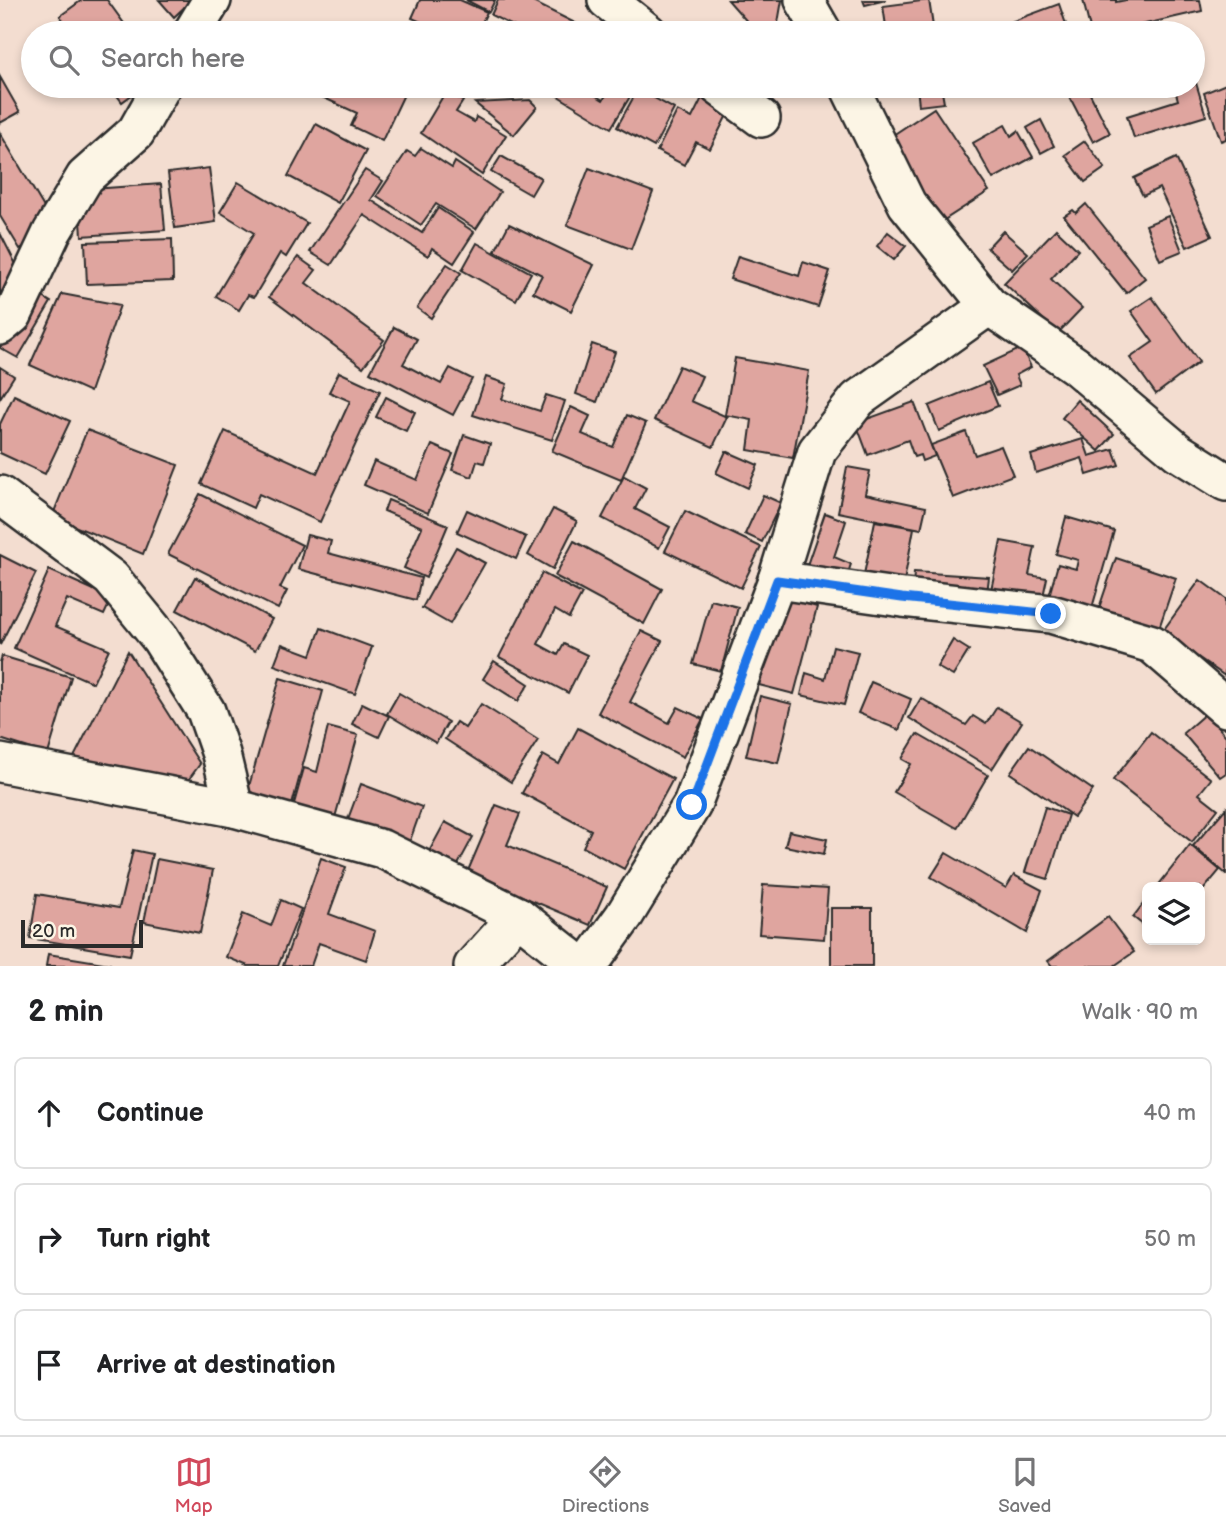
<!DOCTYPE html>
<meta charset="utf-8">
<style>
:root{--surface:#fff;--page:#f6f6f6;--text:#202124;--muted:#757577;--line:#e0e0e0;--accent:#d1495b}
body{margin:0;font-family:"Balsamiq Sans",sans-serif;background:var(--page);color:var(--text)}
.controls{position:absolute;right:21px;bottom:21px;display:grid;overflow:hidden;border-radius:10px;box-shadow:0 4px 10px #0003}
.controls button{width:63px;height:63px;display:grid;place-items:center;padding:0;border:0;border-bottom:2px solid var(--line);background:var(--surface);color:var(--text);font:35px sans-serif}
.scale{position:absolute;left:21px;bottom:18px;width:122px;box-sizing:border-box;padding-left:7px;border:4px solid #2b2b2b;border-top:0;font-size:19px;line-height:24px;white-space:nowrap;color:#2b2b2b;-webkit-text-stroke:5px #fcf5e5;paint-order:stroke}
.stop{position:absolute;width:21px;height:21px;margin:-16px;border:5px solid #1a73e8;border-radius:50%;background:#fff}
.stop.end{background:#1a73e8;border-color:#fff;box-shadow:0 2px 7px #0008}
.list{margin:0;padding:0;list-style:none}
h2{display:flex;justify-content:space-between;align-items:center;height:91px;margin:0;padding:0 28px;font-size:30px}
h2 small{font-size:23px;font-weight:400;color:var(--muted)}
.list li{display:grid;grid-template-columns:46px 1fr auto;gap:21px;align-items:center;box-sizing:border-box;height:112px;margin:0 14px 14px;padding:0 14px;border:2px solid var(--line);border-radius:10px}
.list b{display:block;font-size:26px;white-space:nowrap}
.list em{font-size:23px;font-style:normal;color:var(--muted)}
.icon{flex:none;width:38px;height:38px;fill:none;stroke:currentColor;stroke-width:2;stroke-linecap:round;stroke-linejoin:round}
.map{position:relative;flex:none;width:1226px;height:966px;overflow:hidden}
.search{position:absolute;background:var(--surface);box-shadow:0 4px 10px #0003;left:21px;right:21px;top:21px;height:77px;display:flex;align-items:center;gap:18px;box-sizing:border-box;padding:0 24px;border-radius:38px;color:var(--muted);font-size:26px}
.sheet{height:469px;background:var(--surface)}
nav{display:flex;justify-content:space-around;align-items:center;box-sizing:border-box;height:98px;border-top:2px solid var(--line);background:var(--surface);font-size:19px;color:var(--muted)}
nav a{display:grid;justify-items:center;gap:4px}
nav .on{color:var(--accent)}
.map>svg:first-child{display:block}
.building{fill:#dfa59f;stroke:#2b2b2b;stroke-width:2}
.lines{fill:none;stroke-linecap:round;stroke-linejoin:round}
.street-casing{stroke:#2b2b2b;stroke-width:42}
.street{stroke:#fcf5e5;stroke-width:37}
.route{stroke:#1a73e8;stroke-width:9}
</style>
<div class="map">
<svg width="1226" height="966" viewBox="0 0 1226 966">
<rect width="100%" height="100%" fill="#f3ddd0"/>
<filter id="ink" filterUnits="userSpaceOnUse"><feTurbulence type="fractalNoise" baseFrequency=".0143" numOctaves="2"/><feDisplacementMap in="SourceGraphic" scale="14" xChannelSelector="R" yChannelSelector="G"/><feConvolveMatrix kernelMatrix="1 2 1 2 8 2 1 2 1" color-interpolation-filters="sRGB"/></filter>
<g filter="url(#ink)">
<g class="building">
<polygon points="82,0 107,0 131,33 73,33 60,16"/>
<polygon points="159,0 192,0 174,17"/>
<polygon points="420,0 460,0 487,12 477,33 446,33 412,18"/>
<polygon points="466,0 495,0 489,12"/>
<polygon points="498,0 529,0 581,26 578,33 527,33 491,15"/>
<polygon points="728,0 782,0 777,29 771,33 757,33"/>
<polygon points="863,0 886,0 865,5"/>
<polygon points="929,0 934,33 887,33 883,6"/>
<polygon points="1083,0 1116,0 1116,2 1126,0 1200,0 1202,11 1106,33 1091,33"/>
<polygon points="1059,4 1069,33 1017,33 1013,21"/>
<polygon points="335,23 357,33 330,33"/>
<polygon points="220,26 235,33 217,33"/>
<polygon points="1193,73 1206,116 1134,138 1127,116 1178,100 1174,86 1193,86"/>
<polygon points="0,77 20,112 0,123"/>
<polygon points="1226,84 1226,139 1221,141 1204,93"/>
<polygon points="110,86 144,86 122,102"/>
<polygon points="298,86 347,86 360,92 363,86 408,86 382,141 351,126 357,113"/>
<polygon points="558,86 580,86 603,100 612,86 631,95 611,128 553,93"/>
<polygon points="917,86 941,86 944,103 919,106"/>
<polygon points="1064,86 1086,86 1110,133 1093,142"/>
<polygon points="638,89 674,109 654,147 617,127"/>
<polygon points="446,91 463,101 456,112 474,122 476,117 506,135 482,175 421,133"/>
<polygon points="703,96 730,109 710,149 696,142 684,165 657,151 677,111 692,118"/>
<polygon points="530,100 537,107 514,135 475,103"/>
<polygon points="934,108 989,191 941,222 887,139"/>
<polygon points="1041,120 1054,146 1041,153 1027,128"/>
<polygon points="316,124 366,151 338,203 288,176"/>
<polygon points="1005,125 1011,136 1018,131 1033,157 993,179 973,143"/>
<polygon points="0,133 49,216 33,226 40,238 20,249 0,216"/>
<polygon points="1085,141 1105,168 1085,182 1065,155"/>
<polygon points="421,148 452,168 455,162 500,192 476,229 436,204 421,225 377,196 407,151 415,156"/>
<polygon points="501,156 541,178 531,195 491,172"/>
<polygon points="1176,158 1212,236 1187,247 1159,188 1143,196 1134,178"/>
<polygon points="209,168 216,222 175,228 168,173"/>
<polygon points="589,168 653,192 631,249 567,225"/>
<polygon points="365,170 383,181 371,200 422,233 438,208 474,232 454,263 432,248 428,256 364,215 331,265 310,252"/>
<polygon points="238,182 307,223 286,257 280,253 254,297 248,295 239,310 216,296 254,233 220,212"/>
<polygon points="161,184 165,230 82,236 79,190"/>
<polygon points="1086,204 1145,278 1126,293 1064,216 1073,210 1076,213"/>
<polygon points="1168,216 1182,251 1160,260 1146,225"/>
<polygon points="509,224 594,265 571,311 533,292 542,275 495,251"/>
<polygon points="1056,229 1078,250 1051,279 1082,308 1058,333 1004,283"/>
<polygon points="1003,231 1028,253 1012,270 987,248"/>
<polygon points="888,232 906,246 894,260 877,246"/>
<polygon points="0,233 26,284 0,297"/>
<polygon points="172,239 173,281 87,284 85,242"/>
<polygon points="477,243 531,273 516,300 462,270"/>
<polygon points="738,256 799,276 803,262 830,271 818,307 730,279"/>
<polygon points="298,257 316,270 306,283 384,340 363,367 269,297"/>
<polygon points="447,264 461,273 431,318 417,308"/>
<polygon points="31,290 51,302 18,358 0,348 0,342"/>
<polygon points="62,294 120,305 90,392 30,365"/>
<polygon points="1152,297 1199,362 1156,394 1130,358 1153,342 1131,311"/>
<polygon points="394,327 417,339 403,364 441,384 450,368 472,379 453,415 370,372"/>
<polygon points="592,344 615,352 597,402 576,394"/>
<polygon points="1022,348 1031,367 1016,375 1020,385 997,395 983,366"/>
<polygon points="735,358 809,371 793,458 748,450 752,420 725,415"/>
<polygon points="679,366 702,376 691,401 727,417 713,447 654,420"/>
<polygon points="0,367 14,376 0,398"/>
<polygon points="339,372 380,391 320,522 259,494 253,508 201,484 225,431 317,473 350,401 329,392"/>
<polygon points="486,377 507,384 502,399 540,411 546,395 565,401 552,440 473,415"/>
<polygon points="988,382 998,406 939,431 929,406"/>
<polygon points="14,395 70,421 45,474 0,453 0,424"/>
<polygon points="386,397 415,412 406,431 376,417"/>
<polygon points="1077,400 1114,434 1099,451 1062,418"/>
<polygon points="914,402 935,456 922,461 920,455 914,457 908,440 868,455 856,423"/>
<polygon points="571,407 590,416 582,434 613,447 627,415 646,423 621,480 552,451"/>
<polygon points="87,430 178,465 143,554 52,517"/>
<polygon points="966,432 975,455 1001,446 1013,475 953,498 931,445"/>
<polygon points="464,435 490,444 484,463 477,461 472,477 452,470"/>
<polygon points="1083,439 1089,456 1113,449 1119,465 1087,475 1082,458 1036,473 1031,455"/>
<polygon points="432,445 453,454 428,513 364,485 374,461 417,480"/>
<polygon points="726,451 758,465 748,488 716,473"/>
<polygon points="847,467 870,471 865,494 926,507 921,529 838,512"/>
<polygon points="624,476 646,488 635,509 670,527 659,548 602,518"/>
<polygon points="200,494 302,545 280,588 287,591 278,609 168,554"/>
<polygon points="763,495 781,503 762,542 745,534"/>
<polygon points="388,500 448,525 426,578 404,568 422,527 384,511"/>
<polygon points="553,509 577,521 553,569 528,555"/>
<polygon points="467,510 526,537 516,559 457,532"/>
<polygon points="685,511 761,547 741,588 665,551"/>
<polygon points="825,513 846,521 834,557 851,564 845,582 806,568"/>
<polygon points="1066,517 1114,531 1092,608 1049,596 1058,564 1076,569 1078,560 1056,554"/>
<polygon points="875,521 914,528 902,592 862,584"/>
<polygon points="307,535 331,541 328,553 421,578 416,600 298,569"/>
<polygon points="574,541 662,589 644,624 555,576"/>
<polygon points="1001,541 1035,547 1029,575 1047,578 1042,601 991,590"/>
<polygon points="456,547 485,563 450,624 422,608"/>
<polygon points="0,555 36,573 0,645"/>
<polygon points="1116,558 1176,578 1158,631 1098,611"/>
<polygon points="49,570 112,598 104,615 67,599 55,626 109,649 93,683 14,648"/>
<polygon points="914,572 989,577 987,593 913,588"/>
<polygon points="542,573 582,594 569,618 555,610 538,644 558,655 564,644 587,655 568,693 499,657"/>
<polygon points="195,577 272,619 255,651 177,610"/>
<polygon points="1200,580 1226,599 1225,676 1162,632"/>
<polygon points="782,597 817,607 794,694 759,685"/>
<polygon points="711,600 738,607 721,671 693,664"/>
<polygon points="321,628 372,647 355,694 274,665 282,644 311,655"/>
<polygon points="641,631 662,641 630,702 669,723 678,707 703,719 683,757 598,713"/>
<polygon points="953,640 969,650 953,676 937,667"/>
<polygon points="833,646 858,652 844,705 801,695 806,673 825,679"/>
<polygon points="128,651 200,764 181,790 72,761"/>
<polygon points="2,656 71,677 48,754 0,739 0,662"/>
<polygon points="494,661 529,684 518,701 483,679"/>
<polygon points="280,678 323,691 290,812 245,800"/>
<polygon points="871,682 911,699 899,730 858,713"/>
<polygon points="399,693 448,722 436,743 387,714"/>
<polygon points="760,696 792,704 778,763 746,756"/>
<polygon points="921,698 966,725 973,716 986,724 997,707 1022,722 992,769 909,718"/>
<polygon points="362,703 389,716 379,737 352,724"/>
<polygon points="481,704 538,740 511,782 445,739 456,722 465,728"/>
<polygon points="1206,713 1226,736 1226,773 1220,777 1183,733"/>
<polygon points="328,727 358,735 334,821 292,811 304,768 317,772"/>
<polygon points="578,728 673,779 624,869 583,847 591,830 522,793 543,755 559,764"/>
<polygon points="1151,732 1211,779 1199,794 1218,809 1192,842 1113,780"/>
<polygon points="917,734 988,775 957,828 894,792 911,764 902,759"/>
<polygon points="1029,746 1093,790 1074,817 1010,773"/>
<polygon points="361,784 422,807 407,849 345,827"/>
<polygon points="496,805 520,814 507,845 607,887 590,925 467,873"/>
<polygon points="1045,807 1068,815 1048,879 1025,872"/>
<polygon points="1226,808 1226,874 1193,846"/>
<polygon points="445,822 473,837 453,874 425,859"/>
<polygon points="789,831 827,839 824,854 785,846"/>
<polygon points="1190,845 1220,870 1200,894 1200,887 1157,887"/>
<polygon points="133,850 152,854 130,955 30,938 37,894 119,908"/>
<polygon points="946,853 1006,888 1014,875 1042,890 1027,933 931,877"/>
<polygon points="321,858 346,867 329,914 375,931 366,960 319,943 311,966 283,966"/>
<polygon points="157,859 213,870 200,933 144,922"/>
<polygon points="763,885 828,889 824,939 759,934"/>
<polygon points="1147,899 1147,928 1133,917"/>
<polygon points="281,900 301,909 278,966 248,966 226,957 243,914 271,926"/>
<rect x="831" y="908" width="41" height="58"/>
<polygon points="1108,917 1134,952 1114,966 1052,966 1048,961"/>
<polygon points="48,954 110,964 110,966 46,966"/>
</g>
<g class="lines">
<g class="street-casing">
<g id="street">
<polyline points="607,0 648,33"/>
<polyline points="804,0 823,33"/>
<polyline points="192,33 212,0"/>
<polyline points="718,86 761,118"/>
<polyline points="849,86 907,204 989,306 1076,366 1178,452 1226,482"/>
<polyline points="0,326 13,315 52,232 85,177 136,132 162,86"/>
<polyline points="0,495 111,578 160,638 206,711 221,754 234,808"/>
<polyline points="777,580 903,598 1051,614 1152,644 1226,708"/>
<polyline points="0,763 234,808 382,849 518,916 581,966"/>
<polyline points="473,966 518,916"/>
<polyline points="588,966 624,916 692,805 777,580 817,451 858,399 989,306"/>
</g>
</g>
<use href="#street" class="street"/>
</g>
</g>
<g class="lines" filter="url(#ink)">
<polyline class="route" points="692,805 777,580 902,598 1051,614"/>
</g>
</svg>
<div class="controls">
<button><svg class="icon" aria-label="layers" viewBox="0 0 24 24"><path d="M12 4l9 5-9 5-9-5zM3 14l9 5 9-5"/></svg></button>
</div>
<div class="scale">20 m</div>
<div class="stop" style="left:692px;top:805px"></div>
<div class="stop end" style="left:1051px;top:614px"></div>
<div class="search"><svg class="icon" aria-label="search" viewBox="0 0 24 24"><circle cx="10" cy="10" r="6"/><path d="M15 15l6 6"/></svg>Search here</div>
</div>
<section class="sheet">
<h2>2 min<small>Walk · 90 m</small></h2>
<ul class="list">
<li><svg class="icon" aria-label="ahead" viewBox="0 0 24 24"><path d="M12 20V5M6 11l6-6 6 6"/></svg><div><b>Continue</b></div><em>40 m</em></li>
<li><svg class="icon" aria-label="right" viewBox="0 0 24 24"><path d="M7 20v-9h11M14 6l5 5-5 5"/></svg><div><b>Turn right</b></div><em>50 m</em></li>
<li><svg class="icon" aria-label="arrive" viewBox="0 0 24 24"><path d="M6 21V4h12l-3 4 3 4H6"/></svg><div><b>Arrive at destination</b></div></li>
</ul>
</section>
<nav>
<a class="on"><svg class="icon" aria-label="map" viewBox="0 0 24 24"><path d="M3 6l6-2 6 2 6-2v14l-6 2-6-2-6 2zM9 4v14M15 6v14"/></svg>Map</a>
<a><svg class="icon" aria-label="directions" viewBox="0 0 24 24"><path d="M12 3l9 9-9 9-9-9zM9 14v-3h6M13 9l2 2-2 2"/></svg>Directions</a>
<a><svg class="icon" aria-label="saved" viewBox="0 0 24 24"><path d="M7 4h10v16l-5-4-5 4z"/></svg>Saved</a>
</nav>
